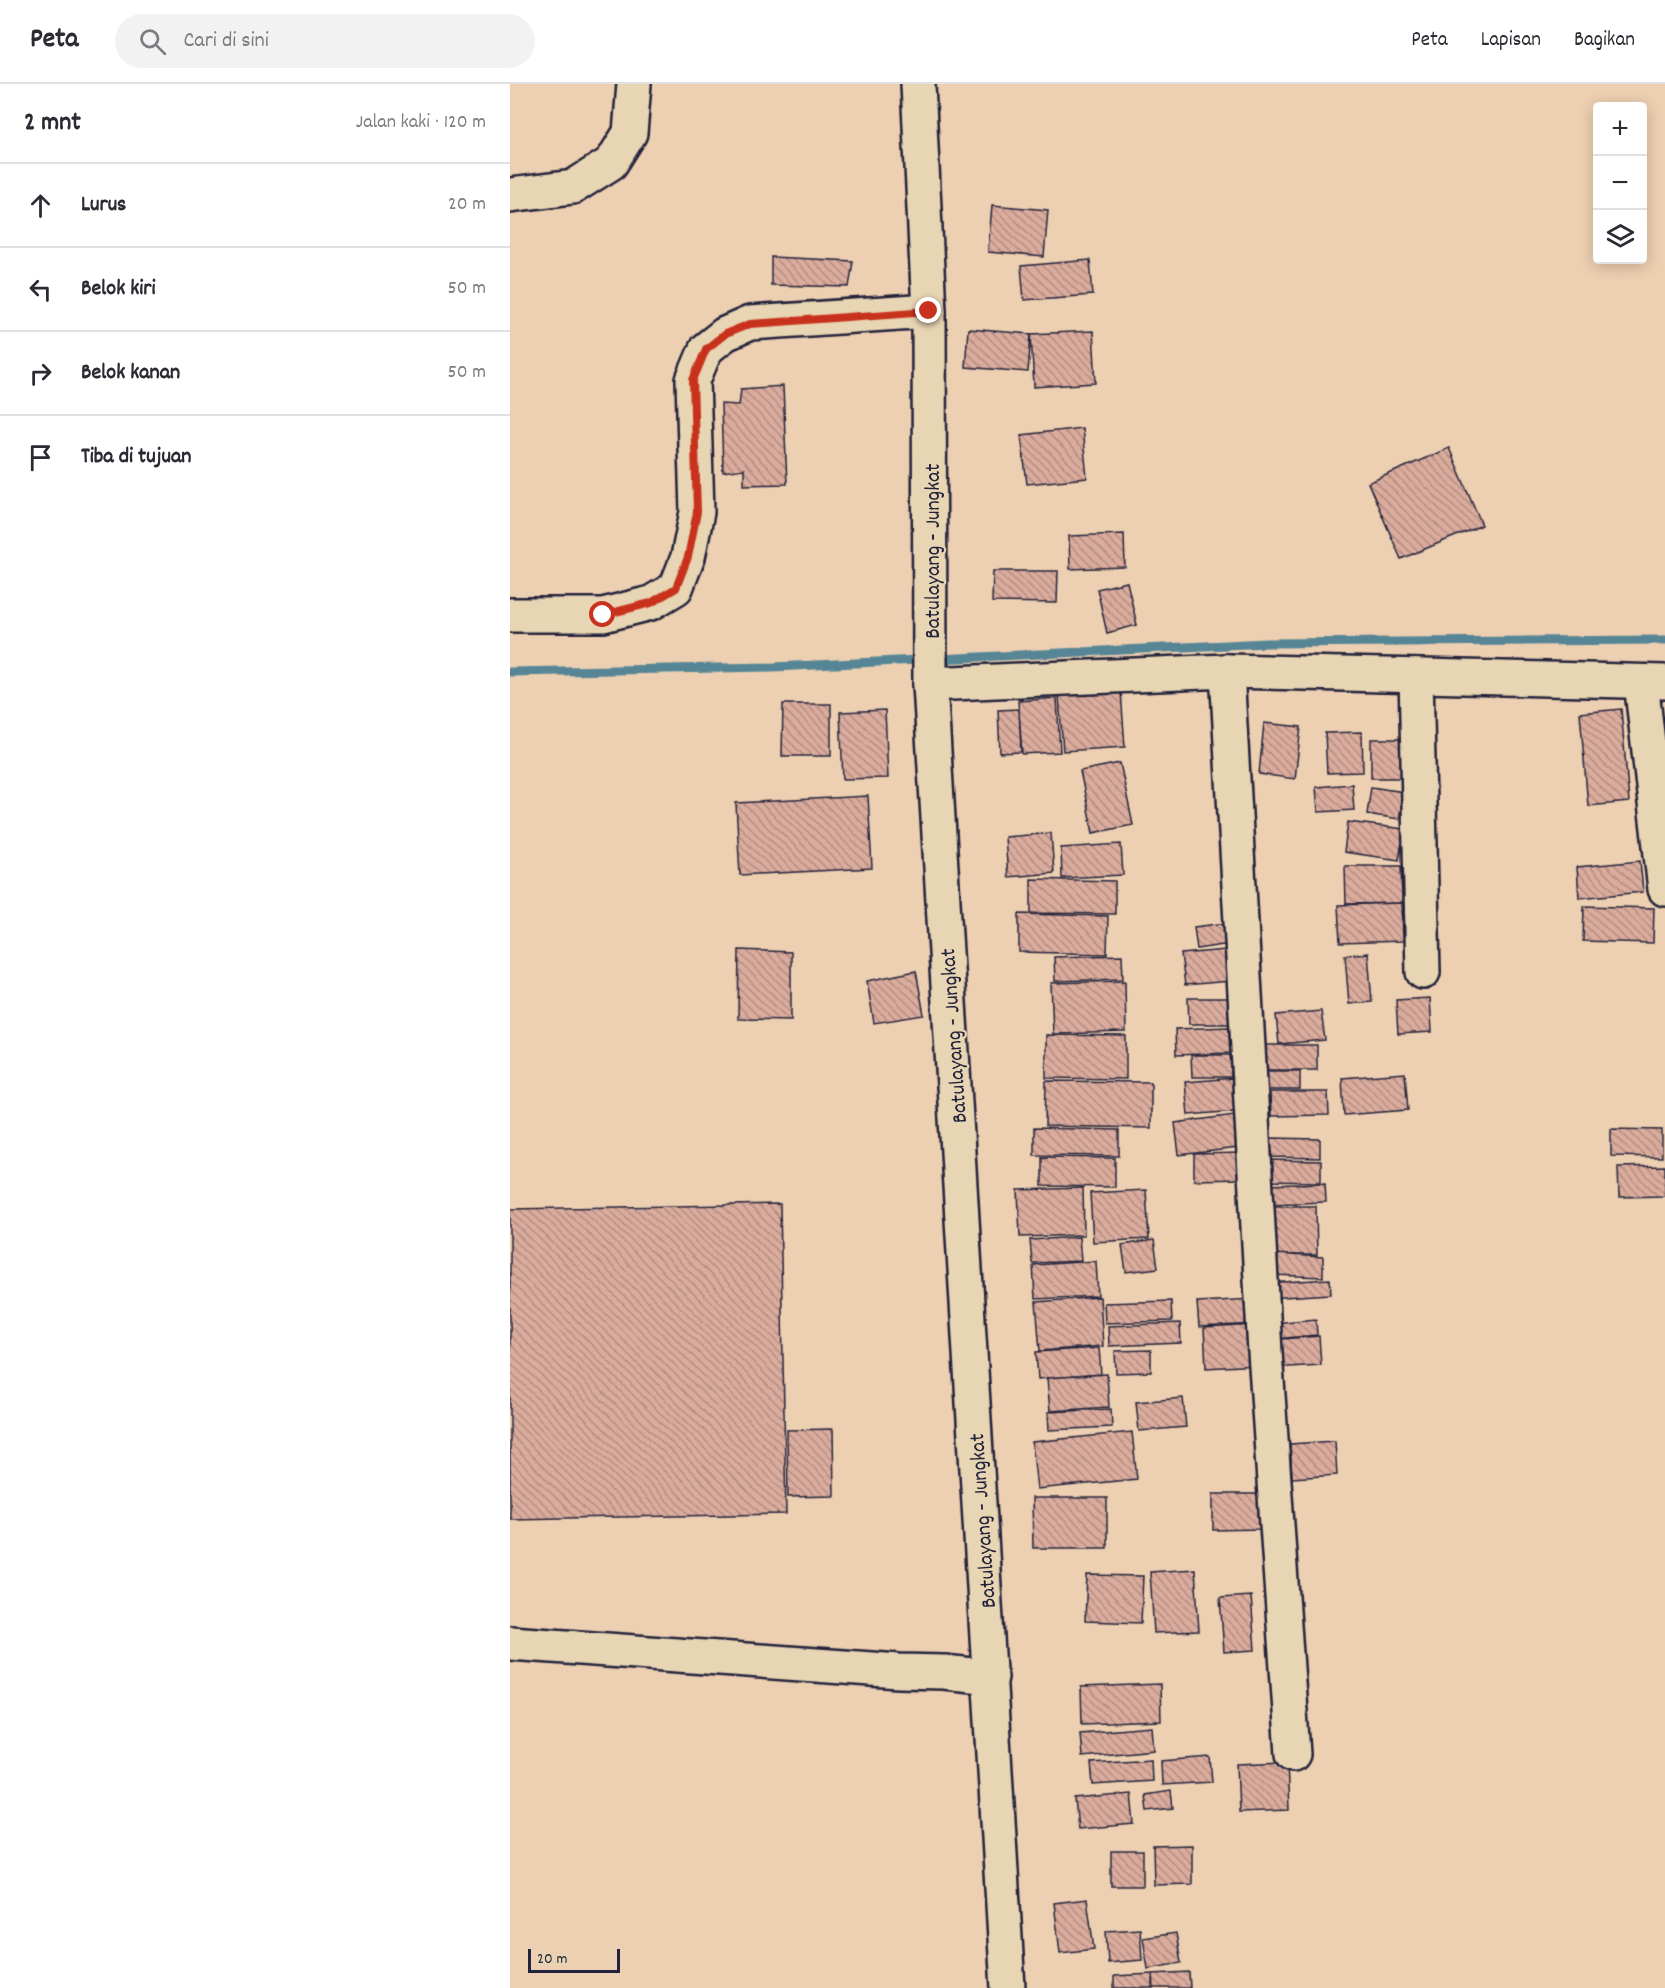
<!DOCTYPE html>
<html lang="id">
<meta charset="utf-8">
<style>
:root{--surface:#fff;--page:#f2f2f3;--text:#2b2b33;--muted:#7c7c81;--line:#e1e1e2}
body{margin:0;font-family:Dekko,sans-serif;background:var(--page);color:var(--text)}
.controls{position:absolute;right:18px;top:18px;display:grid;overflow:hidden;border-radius:6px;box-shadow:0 3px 15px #0003}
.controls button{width:54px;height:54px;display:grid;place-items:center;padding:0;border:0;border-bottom:2px solid var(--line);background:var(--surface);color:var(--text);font:30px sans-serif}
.scale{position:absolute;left:18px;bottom:15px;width:92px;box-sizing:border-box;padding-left:6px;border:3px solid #22223b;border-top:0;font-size:16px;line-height:21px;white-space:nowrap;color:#22223b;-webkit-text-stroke:4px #e8d5b3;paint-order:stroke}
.stop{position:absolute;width:18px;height:18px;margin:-14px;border:4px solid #c8321e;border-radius:50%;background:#fff}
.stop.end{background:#c8321e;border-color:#fff;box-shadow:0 2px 6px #0008}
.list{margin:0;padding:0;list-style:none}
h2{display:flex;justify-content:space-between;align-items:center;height:78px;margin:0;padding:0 24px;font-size:26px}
h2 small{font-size:20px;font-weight:400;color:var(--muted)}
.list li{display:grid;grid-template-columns:39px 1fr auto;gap:18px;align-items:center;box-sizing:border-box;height:84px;padding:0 24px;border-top:2px solid var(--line)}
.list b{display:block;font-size:22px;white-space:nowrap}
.list em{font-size:20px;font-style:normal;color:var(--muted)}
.icon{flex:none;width:33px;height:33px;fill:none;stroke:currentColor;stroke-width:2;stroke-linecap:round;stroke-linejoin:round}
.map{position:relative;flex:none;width:1155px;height:1904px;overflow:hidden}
header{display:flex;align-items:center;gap:36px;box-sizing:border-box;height:84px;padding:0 30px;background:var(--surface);border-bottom:2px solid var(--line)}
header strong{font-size:28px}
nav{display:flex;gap:33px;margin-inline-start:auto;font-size:21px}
.search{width:420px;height:54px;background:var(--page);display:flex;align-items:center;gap:15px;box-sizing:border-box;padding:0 21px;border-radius:33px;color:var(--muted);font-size:22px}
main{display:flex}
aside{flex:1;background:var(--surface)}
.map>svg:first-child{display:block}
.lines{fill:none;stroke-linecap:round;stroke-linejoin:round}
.stream{stroke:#568696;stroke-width:9}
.building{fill:url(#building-back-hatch);stroke:#22223b;stroke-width:1.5}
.minor-casing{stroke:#22223b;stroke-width:38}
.highway-casing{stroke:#22223b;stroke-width:38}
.minor{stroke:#e8d5b3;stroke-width:33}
.highway{stroke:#e8d5b3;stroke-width:33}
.route{stroke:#c8321e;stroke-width:8}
.labels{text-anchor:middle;stroke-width:4.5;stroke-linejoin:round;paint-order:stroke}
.street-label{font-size:22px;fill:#22223b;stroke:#e8d5b3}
</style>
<header>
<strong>Peta</strong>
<div class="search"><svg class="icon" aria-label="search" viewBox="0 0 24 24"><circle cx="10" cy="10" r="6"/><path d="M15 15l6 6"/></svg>Cari di sini</div>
<nav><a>Peta</a><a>Lapisan</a><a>Bagikan</a></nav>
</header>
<main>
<aside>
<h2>2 mnt<small>Jalan kaki · 120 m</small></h2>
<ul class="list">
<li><svg class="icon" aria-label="ahead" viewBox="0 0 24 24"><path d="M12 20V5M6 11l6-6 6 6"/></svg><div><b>Lurus</b></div><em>20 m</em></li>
<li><svg class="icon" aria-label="left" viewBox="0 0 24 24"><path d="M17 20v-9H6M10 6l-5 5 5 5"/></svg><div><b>Belok kiri</b></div><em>50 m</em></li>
<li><svg class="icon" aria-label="right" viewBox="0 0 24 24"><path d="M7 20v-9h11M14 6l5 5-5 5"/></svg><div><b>Belok kanan</b></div><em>50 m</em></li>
<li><svg class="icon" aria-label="arrive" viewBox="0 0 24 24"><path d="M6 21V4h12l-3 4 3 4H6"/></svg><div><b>Tiba di tujuan</b></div></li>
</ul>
</aside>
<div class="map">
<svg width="1155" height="1904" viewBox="0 0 1155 1904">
<defs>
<pattern id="building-back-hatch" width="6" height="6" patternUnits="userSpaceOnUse" patternTransform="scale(1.5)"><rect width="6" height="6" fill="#dbac9d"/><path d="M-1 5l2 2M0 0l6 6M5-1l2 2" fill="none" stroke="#b18c81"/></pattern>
</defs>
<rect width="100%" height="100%" fill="#edcfb1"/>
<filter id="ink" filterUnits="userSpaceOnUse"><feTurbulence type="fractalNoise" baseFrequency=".0167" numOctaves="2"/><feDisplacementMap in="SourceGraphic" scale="12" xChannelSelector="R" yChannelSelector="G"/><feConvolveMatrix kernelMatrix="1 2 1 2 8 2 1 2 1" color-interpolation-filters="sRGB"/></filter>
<g filter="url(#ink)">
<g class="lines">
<polyline class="stream" points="0,588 264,583 757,559 1155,556"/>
</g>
<g class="building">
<polygon points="482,121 538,126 534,173 478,168"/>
<polygon points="261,173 343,177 339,203 261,201"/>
<polygon points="580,176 583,211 514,216 511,182"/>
<polygon points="458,245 521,250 518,288 455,283"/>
<polygon points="583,247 586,299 524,303 521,250"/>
<polygon points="273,302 277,400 234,401 234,385 213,388 211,320 229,321 231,305"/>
<polygon points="572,344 577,394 517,400 511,351"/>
<polygon points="939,364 972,441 891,475 858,399"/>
<polygon points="614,450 615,483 560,485 559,452"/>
<polygon points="483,487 548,487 547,519 482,518"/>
<polygon points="617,498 627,541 597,549 587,505"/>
<polygon points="611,608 615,663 553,667 549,612"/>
<polygon points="547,614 550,668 512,670 508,617"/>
<polygon points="273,620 321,620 321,672 272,672"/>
<polygon points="509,625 511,668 490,669 488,626"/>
<polygon points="1111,625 1119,718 1078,722 1070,629"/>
<polygon points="375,626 378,694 333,695 330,628"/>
<polygon points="754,639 791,643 785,695 749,690"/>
<polygon points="852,648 853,688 817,689 815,649"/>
<rect x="861" y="655" width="35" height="39"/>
<polygon points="610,679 623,741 583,749 570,687"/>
<polygon points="842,700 844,726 808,728 806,703"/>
<polygon points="861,703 894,708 889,735 857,730"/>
<polygon points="358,712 362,784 230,791 226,719"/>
<polygon points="838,738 894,745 889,776 834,768"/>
<polygon points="541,749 544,789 498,793 495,753"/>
<polygon points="611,760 613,791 552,794 551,764"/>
<polygon points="1130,777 1133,808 1069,814 1067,783"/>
<polygon points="835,782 891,782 892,819 836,820"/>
<polygon points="521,795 605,797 605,830 521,829"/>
<polygon points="892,819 893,857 830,859 828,821"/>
<polygon points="1074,822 1144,824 1143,859 1073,857"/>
<polygon points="509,830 598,832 597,870 509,868"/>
<polygon points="716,839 719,860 687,865 684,843"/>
<polygon points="229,866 281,868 281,936 228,935"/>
<polygon points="716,866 720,897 675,901 671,870"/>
<polygon points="858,869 862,918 839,920 835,871"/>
<polygon points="612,871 613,895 545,897 544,873"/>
<polygon points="406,887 414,931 364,939 357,897"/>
<polygon points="615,897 616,948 543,950 541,899"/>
<polygon points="678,914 721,914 722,940 679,940"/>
<polygon points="920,914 922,948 888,950 886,916"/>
<polygon points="811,927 815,956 769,960 766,931"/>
<polygon points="719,943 720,969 666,971 665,945"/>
<polygon points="536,951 616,952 616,995 536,994"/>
<rect x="751" y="961" width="56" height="25"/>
<polygon points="681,971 721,971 721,993 682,993"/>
<rect x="752" y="987" width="38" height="19"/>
<polygon points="895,989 898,1026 834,1031 832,994"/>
<polygon points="724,994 726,1027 678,1031 675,998"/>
<polygon points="536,997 641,998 641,1044 535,1042"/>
<polygon points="760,1008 818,1008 819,1031 761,1032"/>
<polygon points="732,1030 736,1063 669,1071 665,1039"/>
<polygon points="524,1044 609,1046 609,1072 524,1071"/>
<polygon points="1101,1045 1152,1046 1152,1073 1101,1072"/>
<polygon points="760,1054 810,1055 810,1074 760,1073"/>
<polygon points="733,1069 733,1095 684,1096 684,1070"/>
<polygon points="532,1073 605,1074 605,1103 532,1102"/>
<polygon points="757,1076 811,1077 811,1098 756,1097"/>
<polygon points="1155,1082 1155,1112 1109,1113 1108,1083"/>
<polygon points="815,1099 816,1118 759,1120 758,1101"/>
<polygon points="573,1104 574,1151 510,1153 508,1106"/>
<polygon points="636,1106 639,1155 583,1158 580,1109"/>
<polygon points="270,1120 276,1430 0,1435 0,1125"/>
<polygon points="757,1122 806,1122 807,1171 757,1171"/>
<polygon points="569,1153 571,1177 522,1179 520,1156"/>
<polygon points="644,1156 648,1184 616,1188 612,1161"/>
<polygon points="764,1170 813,1173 813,1193 763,1191"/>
<polygon points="586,1177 588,1212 525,1215 523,1181"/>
<polygon points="820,1195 821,1210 758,1214 757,1199"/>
<polygon points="590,1213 593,1262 530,1267 526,1218"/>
<polygon points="744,1215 745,1240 689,1243 687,1218"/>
<polygon points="661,1217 662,1237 595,1239 594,1219"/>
<polygon points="806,1235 807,1251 765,1255 763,1239"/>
<polygon points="670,1239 671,1259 599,1262 598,1242"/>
<polygon points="746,1241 748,1281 696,1284 694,1244"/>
<polygon points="809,1252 811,1281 762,1284 760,1256"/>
<polygon points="589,1264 591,1290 528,1295 526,1268"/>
<polygon points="641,1266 641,1288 606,1289 605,1267"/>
<polygon points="597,1290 599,1323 540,1327 537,1294"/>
<polygon points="673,1314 676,1343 629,1347 626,1318"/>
<polygon points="601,1325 602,1343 539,1346 538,1328"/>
<polygon points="323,1345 324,1412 278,1413 277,1346"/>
<polygon points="622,1348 627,1395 527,1405 522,1358"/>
<polygon points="825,1357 827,1391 782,1394 780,1360"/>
<polygon points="703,1410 749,1410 750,1445 703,1446"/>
<polygon points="522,1414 597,1414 597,1464 523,1464"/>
<polygon points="685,1485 689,1547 644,1549 640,1488"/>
<polygon points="577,1491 633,1492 631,1539 575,1537"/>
<polygon points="741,1512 745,1566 714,1568 710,1514"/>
<polygon points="650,1600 651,1637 572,1640 571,1603"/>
<polygon points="642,1643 644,1666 572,1673 570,1649"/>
<polygon points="700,1673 702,1698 652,1701 651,1677"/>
<polygon points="641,1675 642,1697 583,1701 581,1679"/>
<polygon points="777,1678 779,1726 729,1728 727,1680"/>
<polygon points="661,1707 663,1724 637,1727 635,1711"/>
<polygon points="621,1710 624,1740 568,1745 565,1715"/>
<polygon points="682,1761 682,1800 644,1801 643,1762"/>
<rect x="601" y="1767" width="32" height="35"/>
<polygon points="577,1815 584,1865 550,1869 544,1819"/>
<polygon points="630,1845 632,1876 598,1879 596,1847"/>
<polygon points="666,1849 671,1879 638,1885 633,1854"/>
<polygon points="679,1888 680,1904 644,1904 643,1890"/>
<polygon points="643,1890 643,1904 604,1904 604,1892"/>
</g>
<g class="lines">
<g class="minor-casing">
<g id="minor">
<polyline points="0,111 63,103 101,79 120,49 124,0"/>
<polyline points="0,531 93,531 141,519 166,504 178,473 187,428 183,296 196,265 215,250 240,239 419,227"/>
<polyline points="717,587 755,1268 783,1670"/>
<polyline points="906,592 913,888"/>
<polyline points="1131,598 1155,805"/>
<polyline points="420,600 717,587 1155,598"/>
<polyline points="0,1559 389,1587 434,1588 481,1593"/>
</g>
</g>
<g class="highway-casing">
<polyline id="highway" points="408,0 419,227 420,600 498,1904"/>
</g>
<use href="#minor" class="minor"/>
<use href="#highway" class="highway"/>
</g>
</g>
<g class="lines" filter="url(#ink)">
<polyline class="route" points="93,531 141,519 166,504 178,473 187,428 183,296 196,265 215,250 240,240 419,227"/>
</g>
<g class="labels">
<g class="street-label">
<text transform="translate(421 467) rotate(-90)" y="8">Batulayang - Jungkat</text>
<text transform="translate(442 952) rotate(-94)" y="8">Batulayang - Jungkat</text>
<text transform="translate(471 1437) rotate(-94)" y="8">Batulayang - Jungkat</text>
</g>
</g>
</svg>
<div class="controls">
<button>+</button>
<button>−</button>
<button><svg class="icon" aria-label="layers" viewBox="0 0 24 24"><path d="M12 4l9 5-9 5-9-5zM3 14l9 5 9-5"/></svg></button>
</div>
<div class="scale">20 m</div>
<div class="stop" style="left:93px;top:531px"></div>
<div class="stop end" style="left:419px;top:227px"></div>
</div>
</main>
